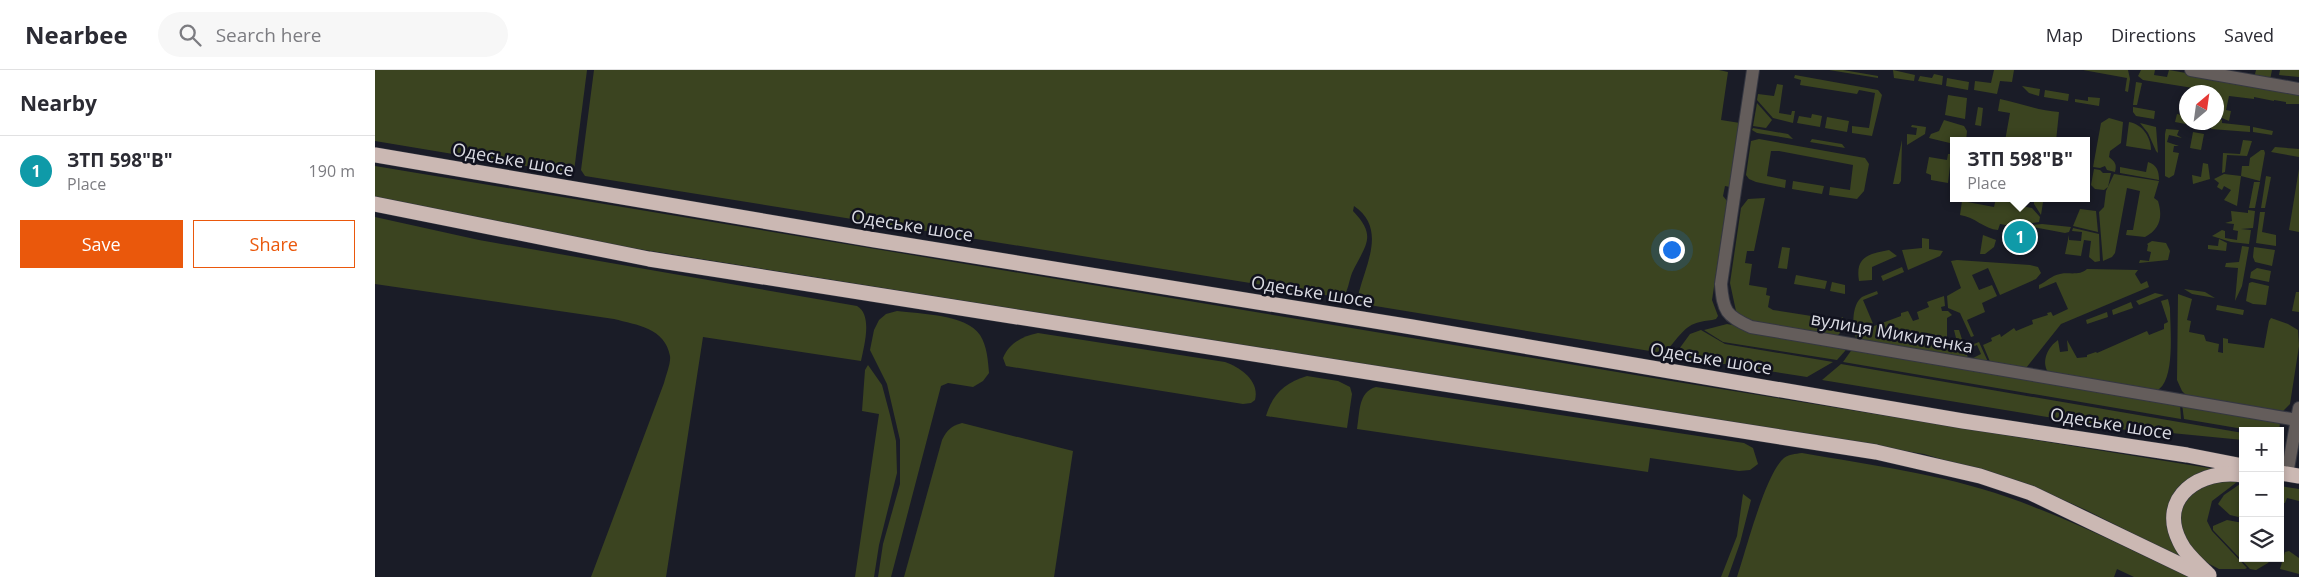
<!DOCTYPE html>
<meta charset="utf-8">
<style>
:root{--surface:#fff;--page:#f7f7f7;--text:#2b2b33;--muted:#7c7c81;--line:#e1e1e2;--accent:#ea580c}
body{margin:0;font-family:"Open Sans",sans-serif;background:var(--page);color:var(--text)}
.controls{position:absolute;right:15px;bottom:15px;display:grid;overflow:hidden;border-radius:0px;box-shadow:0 2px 8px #0003}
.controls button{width:45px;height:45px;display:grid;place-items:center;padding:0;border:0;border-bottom:1px solid var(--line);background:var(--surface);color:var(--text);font:25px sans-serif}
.compass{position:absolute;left:1804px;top:15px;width:45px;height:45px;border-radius:50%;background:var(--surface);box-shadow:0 2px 8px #0003;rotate:29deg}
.you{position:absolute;left:1296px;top:179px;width:18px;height:18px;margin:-12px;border:4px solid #fff;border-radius:50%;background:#1a73e8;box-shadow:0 0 0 8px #1a73e833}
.badge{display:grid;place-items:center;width:32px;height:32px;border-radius:50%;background:var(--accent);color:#fff;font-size:16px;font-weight:700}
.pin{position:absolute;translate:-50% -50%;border:2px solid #fff;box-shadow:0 1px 5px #0006}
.popup{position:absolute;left:1575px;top:67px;width:140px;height:65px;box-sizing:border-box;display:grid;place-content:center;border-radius:0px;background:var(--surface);filter:drop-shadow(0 1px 4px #0005);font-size:16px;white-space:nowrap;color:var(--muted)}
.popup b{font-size:19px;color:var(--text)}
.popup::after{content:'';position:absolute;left:50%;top:100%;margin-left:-10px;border:10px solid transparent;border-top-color:var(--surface)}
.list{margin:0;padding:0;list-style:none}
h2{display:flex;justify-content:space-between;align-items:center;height:65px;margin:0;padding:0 20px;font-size:21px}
h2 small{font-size:16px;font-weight:400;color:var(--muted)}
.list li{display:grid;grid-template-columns:32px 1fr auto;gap:15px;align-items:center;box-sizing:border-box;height:70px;padding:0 20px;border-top:1px solid var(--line)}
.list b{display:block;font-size:19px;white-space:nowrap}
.list p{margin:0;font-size:16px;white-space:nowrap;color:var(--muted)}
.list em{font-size:16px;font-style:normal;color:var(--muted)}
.actions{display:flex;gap:10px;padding:15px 20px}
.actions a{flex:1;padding:11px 0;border:1px solid var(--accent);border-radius:0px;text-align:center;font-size:18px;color:var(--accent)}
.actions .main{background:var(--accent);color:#fff}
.icon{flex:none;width:28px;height:28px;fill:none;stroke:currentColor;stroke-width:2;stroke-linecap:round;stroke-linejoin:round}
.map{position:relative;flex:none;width:1924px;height:507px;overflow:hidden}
header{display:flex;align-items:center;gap:30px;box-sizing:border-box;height:70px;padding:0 25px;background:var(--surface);border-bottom:1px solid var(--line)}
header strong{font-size:24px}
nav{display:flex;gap:28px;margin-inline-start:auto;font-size:18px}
.search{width:350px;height:45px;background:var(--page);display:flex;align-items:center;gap:12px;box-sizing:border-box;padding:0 18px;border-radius:28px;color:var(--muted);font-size:19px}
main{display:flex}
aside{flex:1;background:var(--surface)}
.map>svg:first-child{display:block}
.green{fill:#3b4420}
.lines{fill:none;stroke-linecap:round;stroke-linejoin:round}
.minor-casing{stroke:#353741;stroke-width:14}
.highway-casing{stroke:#353741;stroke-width:16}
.minor{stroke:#645d5b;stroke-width:12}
.highway{stroke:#cbb8b3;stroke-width:15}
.labels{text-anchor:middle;stroke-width:5;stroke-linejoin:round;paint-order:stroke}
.street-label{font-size:18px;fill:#dadbe3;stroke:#11121e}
</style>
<header>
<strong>Nearbee</strong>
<div class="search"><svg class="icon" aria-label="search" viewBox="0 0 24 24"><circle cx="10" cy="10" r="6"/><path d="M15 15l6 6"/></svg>Search here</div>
<nav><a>Map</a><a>Directions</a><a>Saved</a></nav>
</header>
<main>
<aside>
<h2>Nearby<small></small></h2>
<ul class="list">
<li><span class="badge" style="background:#0f9aa8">1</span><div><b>ЗТП 598&quot;В&quot;</b><p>Place</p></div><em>190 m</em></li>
</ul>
<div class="actions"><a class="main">Save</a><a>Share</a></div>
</aside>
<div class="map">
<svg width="1924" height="507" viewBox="0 0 1924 507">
<rect width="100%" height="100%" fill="#1a1c27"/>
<g class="green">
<polygon points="0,0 212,0 199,101 193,103 0,71"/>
<path d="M219,0H1344L1353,2L1346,50L1365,53L1355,117L1350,116L1348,126L1352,131L1337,230L1343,246L1341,249C1336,251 1331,250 1325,252C1309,255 1302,270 1292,280L1281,282L988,234L983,228L984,222C992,192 1011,158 979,136L978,141C1003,167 990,175 977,203C974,211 973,221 968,228L210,106L206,100Z"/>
<polygon points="1454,0 1468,0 1503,6 1503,8"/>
<polygon points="1518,0 1540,5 1539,11 1519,8"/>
<polygon points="1619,0 1639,0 1637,12 1625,11 1622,24 1599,20 1600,11 1616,13"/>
<polygon points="1708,0 1753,0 1755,9 1753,22 1750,21 1752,8"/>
<polygon points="1766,0 1780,0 1779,5 1792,7 1794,0 1924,23 1924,34 1911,34 1911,32 1899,30 1899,31 1879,27 1879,29 1854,26 1851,40 1856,41 1854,51 1847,48 1847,45 1842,44 1843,22 1768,10 1763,6"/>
<polygon points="1881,0 1897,0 1895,10 1879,8"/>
<polygon points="1905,0 1924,0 1924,7 1904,5"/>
<polygon points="1559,4 1568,6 1567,15 1543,11 1545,6 1557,8"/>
<polygon points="1420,5 1503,20 1507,25 1497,66 1477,63 1477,56 1494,58 1500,23 1484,20 1482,24 1425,15 1426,10 1419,8"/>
<polygon points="1572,8 1594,12 1593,20 1571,16"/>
<polygon points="1761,12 1767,13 1762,35 1758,35"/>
<polygon points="1402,14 1408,15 1404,43 1416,45 1417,41 1420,41 1418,53 1398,48 1382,30 1383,24 1399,26"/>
<polygon points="1647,16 1665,19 1664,26 1654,23"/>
<polygon points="1670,20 1694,24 1693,31 1669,27"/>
<polygon points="1573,25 1592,28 1590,49 1570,45"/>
<polygon points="1713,27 1725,28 1724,36 1700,32 1700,29 1713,31"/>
<path d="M1625,29C1645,33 1664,41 1684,42L1681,71H1630L1635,43L1623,41Z"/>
<polygon points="1382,33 1397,50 1391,58 1378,56"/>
<polygon points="1603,37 1608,38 1606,56 1600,55"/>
<polygon points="1758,37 1780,41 1779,49 1761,46 1758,42"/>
<polygon points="1437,44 1447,46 1445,57 1422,53 1424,46 1436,48"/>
<polygon points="1802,44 1811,46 1812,52 1816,53 1816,55 1800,52"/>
<polygon points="1452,47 1474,51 1472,62 1450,58"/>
<path d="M1734,48L1748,52L1746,73L1735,81L1734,87C1740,92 1742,94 1740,102L1732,100L1730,96L1725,98L1718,97L1726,53Z"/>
<polygon points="1842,49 1847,50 1847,53 1875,56 1875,62 1836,59 1838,53 1842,52"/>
<polygon points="1569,50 1589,56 1592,61 1591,71 1579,71 1579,74 1554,68 1556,64 1564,61"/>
<path d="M1754,52C1767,54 1776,67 1776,80L1751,76Z"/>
<polygon points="1765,53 1781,57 1783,83 1781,81 1773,63"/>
<polygon points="1537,55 1551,57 1550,64 1532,75 1532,64 1541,65 1542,58 1536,57"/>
<polygon points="1878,57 1898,61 1897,65 1878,62"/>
<polygon points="1378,58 1413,64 1418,69 1382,63 1377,60"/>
<polygon points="1791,59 1804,60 1802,65 1807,68 1794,65 1792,72 1804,76 1799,76 1798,82 1804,83 1799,105 1794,108 1790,106 1790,64"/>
<polygon points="1818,62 1829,64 1826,80 1815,78"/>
<polygon points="1384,69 1490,88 1494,94 1489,121 1482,129 1454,125 1455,117 1475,120 1478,95 1404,81 1396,81 1392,106 1411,110 1410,118 1381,112 1374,109 1371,105 1376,71"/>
<polygon points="1437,69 1467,74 1470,78 1435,72"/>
<polygon points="1527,70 1526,111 1524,114 1518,114"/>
<polygon points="1868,70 1877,71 1872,86 1852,85 1850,102 1847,103 1848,83 1865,84"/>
<polygon points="1900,77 1924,79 1924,87 1896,82"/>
<polygon points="1886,80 1889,80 1890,83 1885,111 1866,106 1862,136 1849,130 1856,120 1849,116 1847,120 1842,117 1844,113 1839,109 1849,104 1866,106 1867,96 1874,96 1875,88"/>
<polygon points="1573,84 1579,84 1579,96 1575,96 1573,113 1556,110 1556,105 1551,103 1554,87 1572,90"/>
<path d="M1773,92C1782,95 1784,101 1784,110L1745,103V97L1771,102Z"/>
<polygon points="1828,93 1833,94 1835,109 1818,114 1817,105 1826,107"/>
<polygon points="0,96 1290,310 1840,399 1799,431 1817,493 1711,440 1662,418 1549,384 232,174 0,127"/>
<polygon points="1719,99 1725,100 1728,103 1736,103 1733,117 1729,120 1720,119 1716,115"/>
<polygon points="1924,99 1924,162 1914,160"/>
<path d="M1739,104L1784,111L1779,128L1783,131C1788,147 1785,159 1770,167L1751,165L1752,160H1758L1765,121L1752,118L1740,183L1737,187L1728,191L1724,142L1729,137L1731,121Z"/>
<polygon points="1891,106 1896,107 1890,138 1886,138"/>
<polygon points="1418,111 1449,116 1447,124 1417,119"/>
<polygon points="1879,112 1885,112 1880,138 1874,138"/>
<polygon points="1390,128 1379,181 1372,181 1370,193 1377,194 1374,215 1392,218 1391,225 1395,226 1393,237 1398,240 1462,250 1468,247 1465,263 1462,266 1373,252 1361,241 1355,213 1366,138 1373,129"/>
<path d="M1621,128H1647L1646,136L1657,138L1665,147L1664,152L1636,156L1625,154L1623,160C1609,159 1600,147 1585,145L1587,131L1619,137Z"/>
<polygon points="1659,128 1675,128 1674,132 1668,132 1666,145 1659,134"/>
<polygon points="1705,139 1721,141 1723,162 1698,156"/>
<polygon points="1873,140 1880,141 1878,158 1866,159 1876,160 1874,174 1856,172 1837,166 1847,160 1850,161 1850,168 1862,170 1863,161 1858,160 1859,154 1850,153 1857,151 1856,141 1873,143"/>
<polygon points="1885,142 1890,142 1887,162 1901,165 1901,176 1881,173"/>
<path d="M0,147L104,170L482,236C498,245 489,276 486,291L328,267L291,507H216L289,313C291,305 296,293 295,286C290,258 262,255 239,249L0,214Z"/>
<polygon points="1667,154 1696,157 1694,162 1690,163 1658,157 1657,159 1649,156"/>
<polygon points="1698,158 1724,164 1725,191 1720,192 1714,187 1716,171 1709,170 1706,186 1690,184 1694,165 1694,170 1706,171 1707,162 1697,161"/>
<polygon points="1608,165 1621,170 1619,177 1610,184 1605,184"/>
<polygon points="1547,168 1554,169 1554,179 1568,181 1565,186 1533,200 1527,180 1547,178"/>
<polygon points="1844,169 1852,173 1851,181 1833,179 1833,175 1843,176"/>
<polygon points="1777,171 1791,173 1795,181 1793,190 1764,193 1765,190 1774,191 1776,182 1772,181 1773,175 1772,174"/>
<polygon points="1867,176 1874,177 1867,216 1860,231 1863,198 1850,197 1851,193 1864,192"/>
<polygon points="1407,177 1415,178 1412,199 1403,198"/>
<polygon points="1879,177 1900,180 1897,196 1880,192 1878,187"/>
<path d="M1514,180L1522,186L1497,197V210L1484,211C1480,186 1494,184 1514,180Z"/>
<polygon points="1582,190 1655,195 1663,197 1666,203 1661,209 1625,225 1613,198 1597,205 1604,220 1617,215 1622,226 1607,233 1610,242 1592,250 1599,266 1596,267 1585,243 1573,238 1572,226 1586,218 1576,191"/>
<polygon points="1527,197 1529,202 1508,211 1506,206"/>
<polygon points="1882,198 1896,201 1894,212 1875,208 1876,202"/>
<path d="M1712,199L1763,200L1760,204L1766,214L1772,211L1774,217L1686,254L1651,298L1616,294L1608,275L1617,271L1616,268L1625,264L1626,267L1639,258L1641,261L1658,254L1657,250L1673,245L1672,243L1676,242L1678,246L1693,239L1681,212L1664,219V215C1671,212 1677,205 1685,204C1694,202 1705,206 1712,199Z"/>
<polygon points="1421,205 1452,211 1450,219 1419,214"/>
<polygon points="1457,212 1470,215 1470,224 1455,221"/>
<polygon points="1877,212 1894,216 1891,235 1878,234 1871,231 1874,213"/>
<polygon points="1809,219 1830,222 1840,228 1817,224"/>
<path d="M1502,221L1503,224L1488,230L1499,256L1526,246V243L1533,241L1538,251L1544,249L1542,242L1554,237L1552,232L1569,226L1570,236L1566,237L1567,241H1573L1577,245L1572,248V268L1575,280L1587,279L1586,272H1582L1579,260H1584L1593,288L1592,290L1482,270C1477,260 1476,235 1487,227C1491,225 1497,223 1502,221Z"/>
<polygon points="1921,222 1924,222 1924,242 1917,241"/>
<polygon points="1780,223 1789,225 1764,235 1761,231"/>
<polygon points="1803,224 1817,229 1812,250 1816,251 1814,262 1829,265 1831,271 1844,274 1843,282 1848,283 1848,268 1853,269 1853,273 1889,278 1894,251 1896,248 1913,254 1923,260 1924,276 1915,334 1908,341 1812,326 1807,321 1802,310"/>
<path d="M1793,229L1795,238C1795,258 1801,312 1781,321L1673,302C1666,291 1673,277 1683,270L1685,282L1693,281L1692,270L1702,288L1712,287V285L1721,282L1722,283L1772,261L1774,265L1789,259V254L1793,252L1786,231Z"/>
<polygon points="1756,232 1758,238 1738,245 1737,240"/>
<polygon points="1842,235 1869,240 1868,245 1841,240"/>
<path d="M522,241C545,244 591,244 605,265C612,276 613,290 614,303L608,311L598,317L573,313L566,316L516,507H503L508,474L525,414V370L512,314L495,280L499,260L504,250L511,244Z"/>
<polygon points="1732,242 1733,247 1712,254 1711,250"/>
<polygon points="1352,254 1472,277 1470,281 1462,290 1348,272 1329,260"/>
<polygon points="1326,260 1350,274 1458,292 1432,307 1299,286 1315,264"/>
<path d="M663,263L850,292C865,297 885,311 880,330L876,333L868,334L631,296L628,288C634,273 648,266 663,263Z"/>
<polygon points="1604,272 1614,294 1599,289 1598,288 1606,284 1602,275 1595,278 1594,276"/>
<polygon points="1478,278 1805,334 1806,349 1468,292"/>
<polygon points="1466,294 1868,363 1868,370 1786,362 1770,363 1447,310"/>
<polygon points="493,295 507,315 515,345 521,371 522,403 504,475 499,507 480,507 504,344 487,341 490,300"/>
<path d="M932,306L963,311L975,317L977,324L972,358L891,346C898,323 910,313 932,306Z"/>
<path d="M1001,317L1369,373L1378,378L1383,394L1375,400L1364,401L1275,388L1273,402L982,359C985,342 983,322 1001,317Z"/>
<polygon points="1807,334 1905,353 1904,361 1880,361 1809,349"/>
<path d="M587,353L698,381L679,507H529L567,370C572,360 576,356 587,353Z"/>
<path d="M1427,383C1496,395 1566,404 1632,427C1695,449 1754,479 1814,507H1759L1742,499L1739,507H1362C1371,481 1390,404 1409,388C1414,384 1420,384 1427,383Z"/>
<polygon points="1834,409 1862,412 1837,431 1832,451 1837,461 1872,498 1870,499 1844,499 1821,487 1804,458 1807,434"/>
<polygon points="1868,412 1868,448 1855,445 1843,434 1849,425"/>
<polygon points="1905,416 1924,419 1924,431 1912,428 1910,433 1905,433"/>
<polygon points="1368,424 1376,430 1365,473 1353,507 1346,507 1362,466"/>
<polygon points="1852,450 1868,453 1868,488 1897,488 1893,493 1881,500 1875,499 1838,460 1838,456"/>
<polygon points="1914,481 1924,488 1924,504 1905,499 1910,482"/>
</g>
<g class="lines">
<g class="minor-casing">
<g id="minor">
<path d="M1378,0L1346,214C1348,241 1351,246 1376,257L1922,350"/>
<polyline points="1816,0 1924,19"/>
<polyline points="1912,404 1924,338"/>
</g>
</g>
<g class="highway-casing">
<g id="highway">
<polyline points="0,85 500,170 1037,257 1588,351 1812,385 1868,396"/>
<polyline points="0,134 274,189 1501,382 1605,406 1656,423 1831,507"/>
<polyline points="1905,403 1924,406"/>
<path d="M1834,505C1824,495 1811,485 1805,472C1782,427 1826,398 1868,405"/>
</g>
</g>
<use href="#minor" class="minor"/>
<use href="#highway" class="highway"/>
</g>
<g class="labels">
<g class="street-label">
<text transform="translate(138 90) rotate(10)" y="6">Одеське шосе</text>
<text transform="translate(537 156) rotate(9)" y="6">Одеське шосе</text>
<text transform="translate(937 222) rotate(9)" y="6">Одеське шосе</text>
<text transform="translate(1517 263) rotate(10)" y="6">вулиця Микитенка</text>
<text transform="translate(1336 289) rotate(9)" y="6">Одеське шосе</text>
<text transform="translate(1736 354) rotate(9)" y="6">Одеське шосе</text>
</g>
</g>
</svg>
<div class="controls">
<button>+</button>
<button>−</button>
<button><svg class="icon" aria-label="layers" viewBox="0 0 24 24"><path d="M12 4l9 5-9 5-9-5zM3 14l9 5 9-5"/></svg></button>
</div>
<svg class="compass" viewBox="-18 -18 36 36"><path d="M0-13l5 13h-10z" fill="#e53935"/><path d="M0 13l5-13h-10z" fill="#7c7c81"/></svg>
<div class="you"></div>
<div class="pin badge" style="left:1645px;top:167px;background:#0f9aa8">1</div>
<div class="popup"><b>ЗТП 598&quot;В&quot;</b>Place</div>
</div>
</main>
